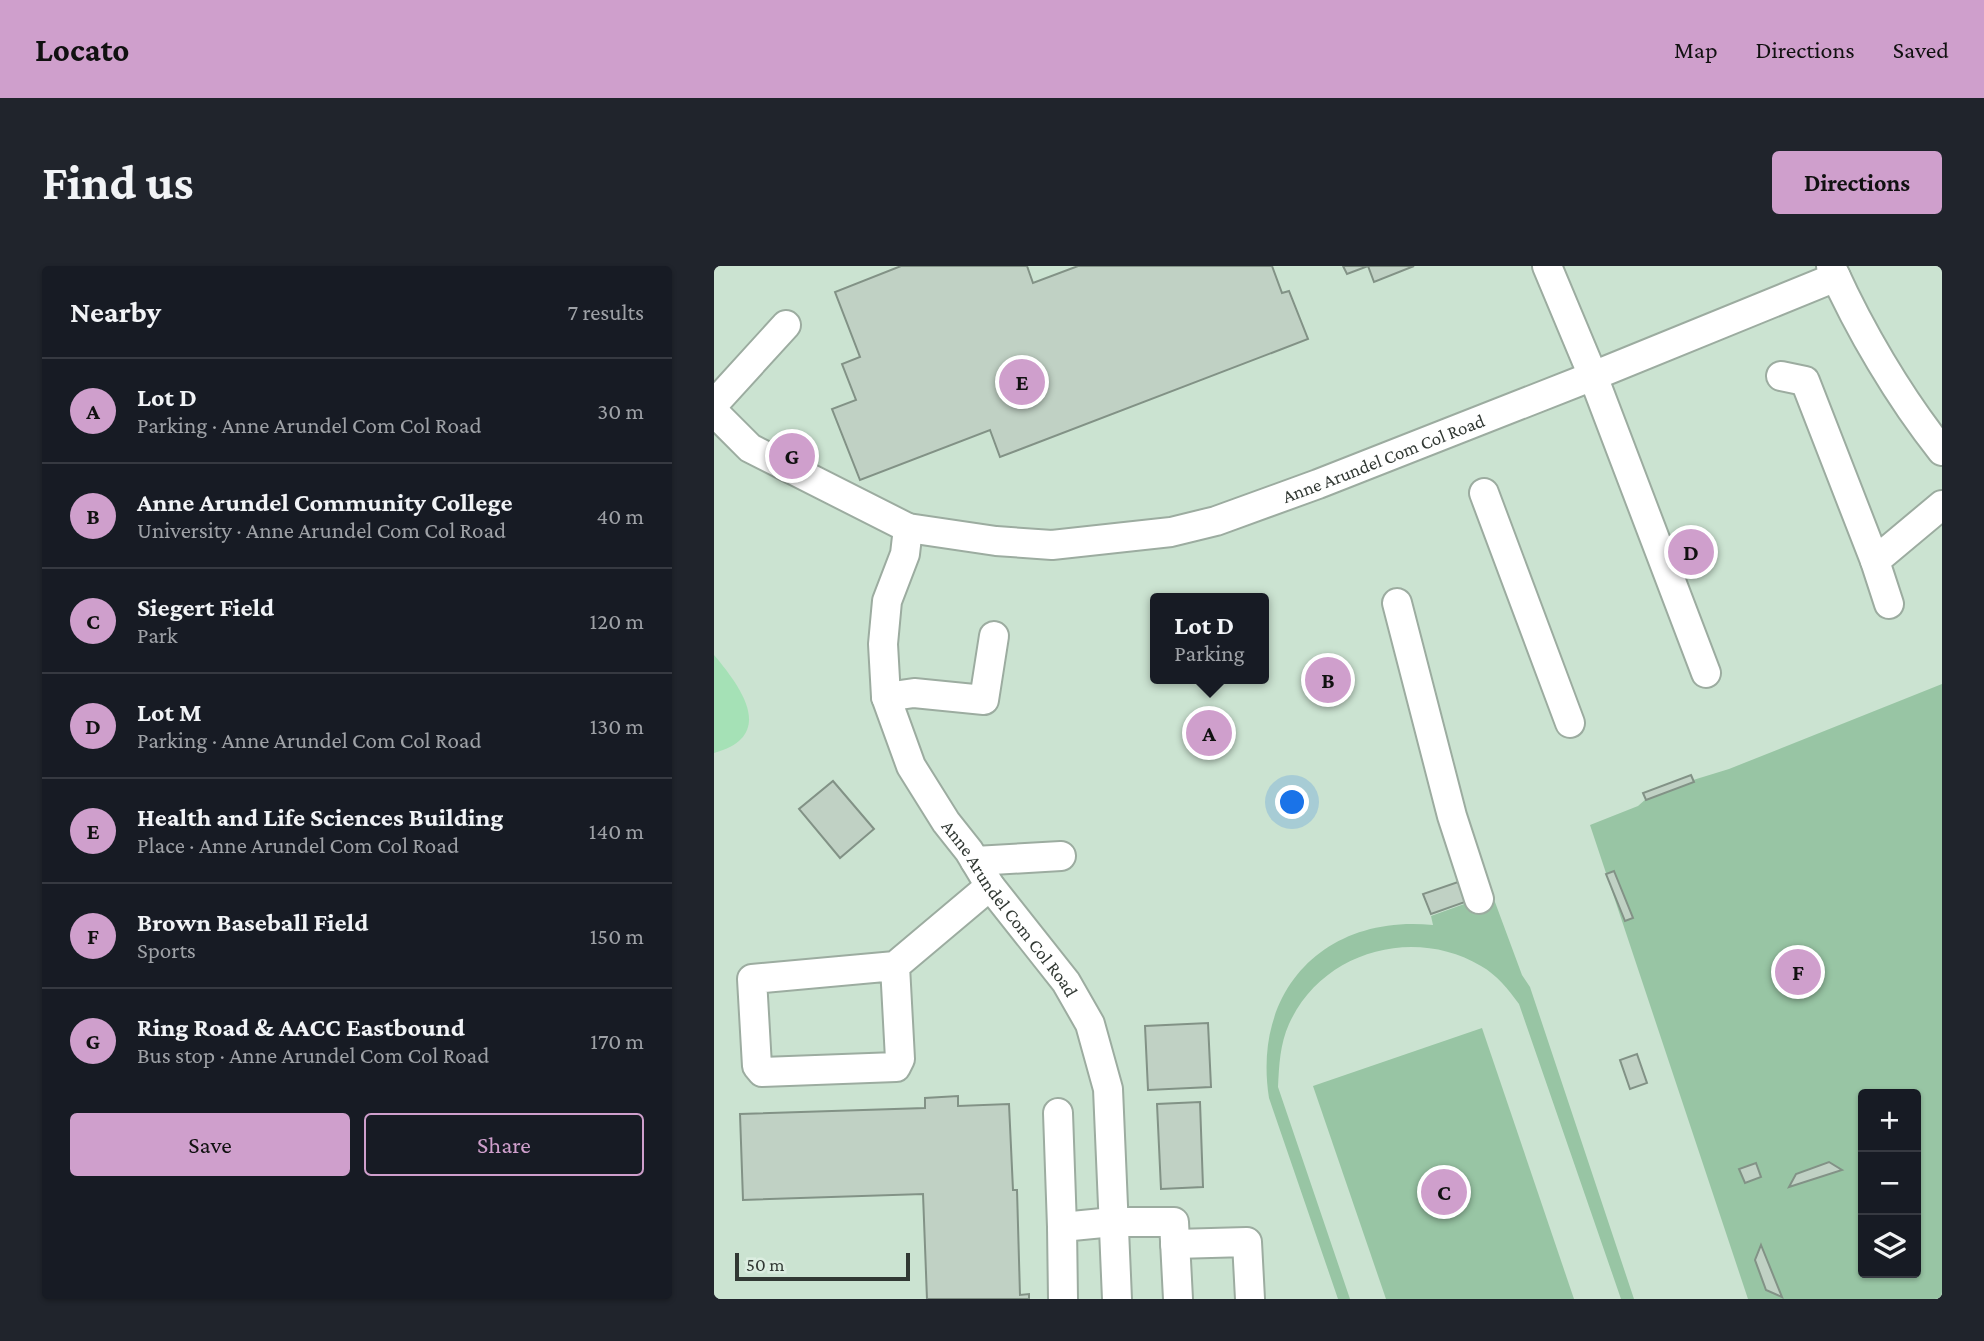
<!DOCTYPE html>
<meta charset="utf-8">
<style>
:root{--surface:#171b24;--page:#20242c;--text:#f1f3f6;--muted:#9ea1a6;--line:#363941;--accent:#cf9fcc}
body{margin:0;font-family:"Crimson Pro",serif;background:var(--page);color:var(--text)}
.controls{position:absolute;right:21px;bottom:21px;display:grid;overflow:hidden;border-radius:7px;box-shadow:0 2px 5px #0004}
.controls button{width:63px;height:63px;display:grid;place-items:center;padding:0;border:0;border-bottom:2px solid var(--line);background:var(--surface);color:var(--text);font:35px sans-serif}
.scale{position:absolute;left:21px;bottom:18px;width:175px;box-sizing:border-box;padding-left:7px;border:4px solid #313833;border-top:0;font-size:19px;line-height:24px;white-space:nowrap;color:#313833;-webkit-text-stroke:5px #dbede0;paint-order:stroke}
.you{position:absolute;left:579px;top:537px;width:24px;height:24px;margin:-18px;border:5px solid #fff;border-radius:50%;background:#1a73e8;box-shadow:0 0 0 10px #1a73e833}
.badge{display:grid;place-items:center;width:46px;height:46px;border-radius:50%;background:var(--accent);color:#111;font-size:23px;font-weight:700}
.pin{position:absolute;translate:-50% -50%;border:4px solid #fff;box-shadow:0 2px 7px #0006}
.popup{position:absolute;left:436px;top:327px;width:119px;height:91px;box-sizing:border-box;display:grid;place-content:center;border-radius:7px;background:var(--surface);filter:drop-shadow(0 2px 5px #0005);font-size:23px;white-space:nowrap;color:var(--muted)}
.popup b{font-size:26px;color:var(--text)}
.popup::after{content:'';position:absolute;left:50%;top:100%;margin-left:-14px;border:14px solid transparent;border-top-color:var(--surface)}
.list{margin:0;padding:0;list-style:none}
h2{display:flex;justify-content:space-between;align-items:center;height:91px;margin:0;padding:0 28px;font-size:30px}
h2 small{font-size:23px;font-weight:400;color:var(--muted)}
.list li{display:grid;grid-template-columns:46px 1fr auto;gap:21px;align-items:center;box-sizing:border-box;height:105px;padding:0 28px;border-top:2px solid var(--line)}
.list b{display:block;font-size:26px;white-space:nowrap}
.list p{margin:0;font-size:23px;white-space:nowrap;color:var(--muted)}
.list em{font-size:23px;font-style:normal;color:var(--muted)}
.actions{display:flex;gap:14px;padding:21px 28px}
.actions a{flex:1;padding:16px 0;border:2px solid var(--accent);border-radius:7px;text-align:center;font-size:24px;color:var(--accent)}
.actions .main{background:var(--accent);color:#111}
.icon{flex:none;width:38px;height:38px;fill:none;stroke:currentColor;stroke-width:2;stroke-linecap:round;stroke-linejoin:round}
.map{position:relative;flex:none;width:1228px;height:1033px;overflow:hidden;border-radius:7px}
header{display:flex;align-items:center;gap:42px;box-sizing:border-box;height:98px;padding:0 35px;background:var(--accent);color:#111}
header strong{font-size:33px}
nav{display:flex;gap:38px;margin-inline-start:auto;font-size:24px}
.intro{display:flex;align-items:center;justify-content:space-between;box-sizing:border-box;height:168px;padding:0 42px}
h1{margin:0;font-size:49px}
.button{padding:18px 32px;border-radius:7px;background:var(--accent);color:#111;font-size:24px;font-weight:700}
main{display:flex;gap:42px;padding:0 42px}
aside{flex:1;background:var(--surface);border-radius:7px;box-shadow:0 2px 5px #0004}
.map>svg:first-child{display:block}
.built{fill:#cbe3d1;fill-rule:evenodd}
.green{fill:#98c5a4;fill-rule:evenodd}
.water{fill:#a5e1b6}
.building{fill:#c0d1c4;stroke:#829286;stroke-width:2}
.lines{fill:none;stroke-linecap:round;stroke-linejoin:round}
.minor-casing{stroke:#9caca0;stroke-width:32}
.minor{stroke:#fff;stroke-width:28}
.labels{text-anchor:middle;stroke-width:5;stroke-linejoin:round;paint-order:stroke}
.street-label{font-size:19px;fill:#313833;stroke:#dbede0}
</style>
<header>
<strong>Locato</strong>
<nav><a>Map</a><a>Directions</a><a>Saved</a></nav>
</header>
<div class="intro"><h1>Find us</h1><a class="button">Directions</a></div>
<main>
<aside>
<h2>Nearby<small>7 results</small></h2>
<ul class="list">
<li><span class="badge">A</span><div><b>Lot D</b><p>Parking · Anne Arundel Com Col Road</p></div><em>30 m</em></li>
<li><span class="badge">B</span><div><b>Anne Arundel Community College</b><p>University · Anne Arundel Com Col Road</p></div><em>40 m</em></li>
<li><span class="badge">C</span><div><b>Siegert Field</b><p>Park</p></div><em>120 m</em></li>
<li><span class="badge">D</span><div><b>Lot M</b><p>Parking · Anne Arundel Com Col Road</p></div><em>130 m</em></li>
<li><span class="badge">E</span><div><b>Health and Life Sciences Building</b><p>Place · Anne Arundel Com Col Road</p></div><em>140 m</em></li>
<li><span class="badge">F</span><div><b>Brown Baseball Field</b><p>Sports</p></div><em>150 m</em></li>
<li><span class="badge">G</span><div><b>Ring Road &amp; AACC Eastbound</b><p>Bus stop · Anne Arundel Com Col Road</p></div><em>170 m</em></li>
</ul>
<div class="actions"><a class="main">Save</a><a>Share</a></div>
</aside>
<div class="map">
<svg width="1228" height="1033" viewBox="0 0 1228 1033">
<rect width="100%" height="100%" fill="#dbede0"/>
<path class="built" d="M0,0H1228V1033H0ZM441,332H549V413H441ZM1149,828H1202V1007H1149Z"/>
<g class="green">
<path d="M1228,418V1033H1034L876,559L924,540L940,526L1015,503ZM1149,828H1202V1007H1149Z"/>
<path d="M778,628L808,709L816,721L920,1033H907L805,738C794,723 783,709 767,700C700,660 608,685 575,758C566,778 565,799 564,821L636,1033H624L555,832C538,724 611,648 719,659L717,650Z"/>
<polygon points="768,762 860,1033 672,1033 599,820"/>
</g>
<path class="water" d="M0,389C27,421 63,470 0,487Z"/>
<g class="building">
<polygon points="187,0 313,0 319,17 364,0 558,0 568,27 575,25 594,73 286,191 276,164 146,214 118,143 142,134 128,98 146,91 121,26"/>
<polygon points="629,0 700,0 660,16 654,0 633,8"/>
<polygon points="977,509 980,516 932,534 929,527"/>
<polygon points="119,515 160,563 126,592 85,543"/>
<polygon points="900,605 919,652 911,655 892,608"/>
<polygon points="744,616 751,636 717,648 709,628"/>
<polygon points="494,757 497,821 434,824 431,760"/>
<polygon points="923,788 933,817 916,823 906,794"/>
<polygon points="244,830 244,840 295,838 299,924 303,924 306,1029 315,1028 315,1033 213,1033 209,928 29,934 26,848 211,842 211,832"/>
<polygon points="486,836 489,921 447,923 443,838"/>
<polygon points="1115,896 1128,904 1075,921 1082,908"/>
<polygon points="1042,897 1047,911 1031,917 1025,903"/>
<polygon points="1047,979 1068,1031 1052,1024 1041,994"/>
</g>
<g class="lines">
<g class="minor-casing">
<g id="minor">
<polyline points="833,0 879,110 992,407"/>
<path d="M1117,0C1145,63 1185,131 1228,185"/>
<polyline points="1067,110 1091,115 1161,295"/>
<polyline points="0,138 72,59"/>
<path id="s1" d="M0,146L36,182L194,262L282,275L338,279L457,266L502,255L604,218L879,110L1122,11"/>
<polyline points="770,227 856,457"/>
<path id="s2" d="M194,262L191,288L173,335L169,378L172,431L197,500L232,556L255,585L276,620L352,716L376,758L394,823L403,1033"/>
<polyline points="683,337 738,550 765,633"/>
<polyline points="1175,338 1161,295 1228,239"/>
<polyline points="172,431 200,427 270,434 280,370"/>
<polyline points="261,595 347,590"/>
<polyline points="181,700 38,713 43,800 48,806 182,801 186,793 181,700 276,620"/>
<polyline points="344,847 348,961"/>
<polyline points="461,978 533,976 536,1033"/>
<polyline points="349,1033 348,961 399,956 460,956 464,1033"/>
</g>
</g>
<use href="#minor" class="minor"/>
</g>
<g class="labels">
<g class="street-label">
<text dy="7" stroke="none"><textPath href="#s1" startOffset="718">Anne Arundel Com Col Road</textPath></text>
<text dy="7" stroke="none"><textPath href="#s2" startOffset="420">Anne Arundel Com Col Road</textPath></text>
</g>
</g>
</svg>
<div class="controls">
<button>+</button>
<button>−</button>
<button><svg class="icon" aria-label="layers" viewBox="0 0 24 24"><path d="M12 4l9 5-9 5-9-5zM3 14l9 5 9-5"/></svg></button>
</div>
<div class="scale">50 m</div>
<div class="you"></div>
<div class="pin badge" style="left:495px;top:467px">A</div>
<div class="popup"><b>Lot D</b>Parking</div>
<div class="pin badge" style="left:614px;top:414px">B</div>
<div class="pin badge" style="left:730px;top:926px">C</div>
<div class="pin badge" style="left:977px;top:286px">D</div>
<div class="pin badge" style="left:308px;top:116px">E</div>
<div class="pin badge" style="left:1084px;top:706px">F</div>
<div class="pin badge" style="left:78px;top:190px">G</div>
</div>
</main>
